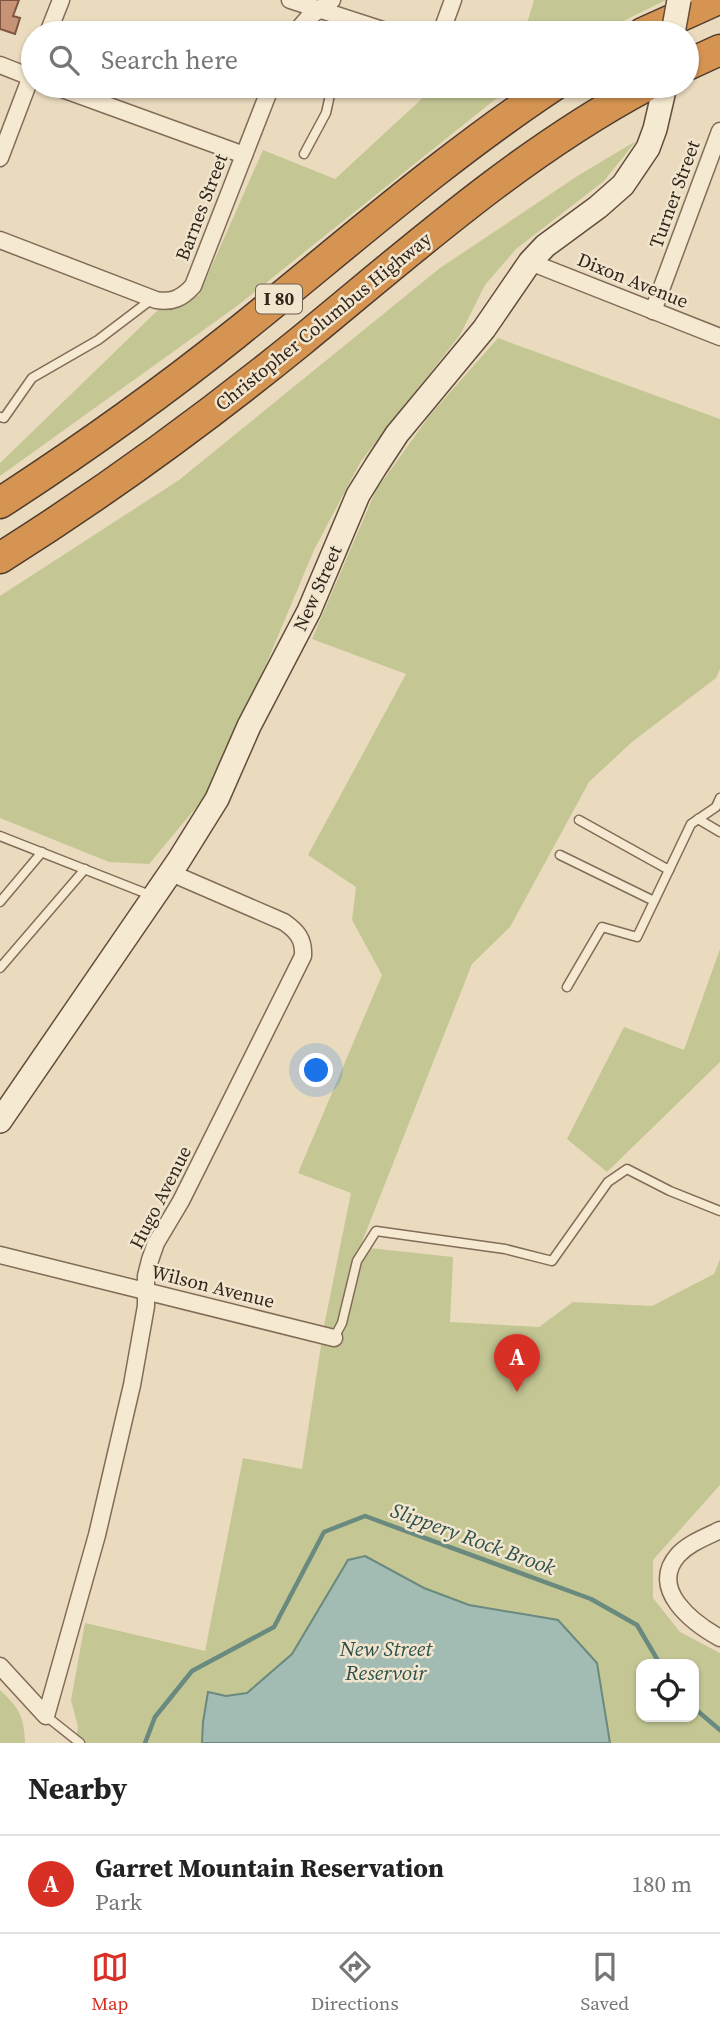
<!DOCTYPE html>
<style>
:root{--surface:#fff;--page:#f6f6f6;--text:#222;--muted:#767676;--line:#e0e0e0;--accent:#d93025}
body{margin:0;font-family:"Source Serif 4",serif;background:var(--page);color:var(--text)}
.controls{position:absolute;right:21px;bottom:21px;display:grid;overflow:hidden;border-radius:14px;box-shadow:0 2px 5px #0004}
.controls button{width:63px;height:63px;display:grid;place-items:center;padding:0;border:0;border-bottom:2px solid var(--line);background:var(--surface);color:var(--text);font:35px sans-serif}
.you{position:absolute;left:317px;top:1071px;width:24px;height:24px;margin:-18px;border:5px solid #fff;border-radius:50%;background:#1a73e8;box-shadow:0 0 0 10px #1a73e833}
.badge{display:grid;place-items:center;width:46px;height:46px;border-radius:50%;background:var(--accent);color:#fff;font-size:23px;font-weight:700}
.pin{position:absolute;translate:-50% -58px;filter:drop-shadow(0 2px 4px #0008)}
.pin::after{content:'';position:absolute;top:37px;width:24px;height:21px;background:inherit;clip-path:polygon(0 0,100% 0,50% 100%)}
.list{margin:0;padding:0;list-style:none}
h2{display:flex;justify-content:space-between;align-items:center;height:91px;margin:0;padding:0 28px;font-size:30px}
h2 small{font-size:23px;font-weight:400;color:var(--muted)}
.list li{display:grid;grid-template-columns:46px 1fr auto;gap:21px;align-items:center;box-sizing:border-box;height:98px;padding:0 28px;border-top:2px solid var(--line)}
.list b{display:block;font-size:26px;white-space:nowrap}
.list p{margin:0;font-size:23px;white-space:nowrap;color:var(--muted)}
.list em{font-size:23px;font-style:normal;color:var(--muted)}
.icon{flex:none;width:38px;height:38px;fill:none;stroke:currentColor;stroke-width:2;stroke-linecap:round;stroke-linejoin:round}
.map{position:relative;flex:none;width:720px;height:1743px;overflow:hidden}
.search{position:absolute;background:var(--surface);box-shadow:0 2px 5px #0004;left:21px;right:21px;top:21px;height:77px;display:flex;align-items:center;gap:18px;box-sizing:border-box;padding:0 24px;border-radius:38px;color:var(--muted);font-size:26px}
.sheet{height:189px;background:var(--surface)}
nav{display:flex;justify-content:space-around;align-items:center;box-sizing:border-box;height:98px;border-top:2px solid var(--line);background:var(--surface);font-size:19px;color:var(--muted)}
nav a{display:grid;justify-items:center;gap:4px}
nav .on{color:var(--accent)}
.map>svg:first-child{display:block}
.green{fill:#c4c794;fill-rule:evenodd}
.water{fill:#a2bcb3;stroke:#6a897f;stroke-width:2}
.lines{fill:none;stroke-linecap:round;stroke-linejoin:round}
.stream{stroke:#6a897f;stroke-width:4.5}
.building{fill:#c69377;stroke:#7f5540;stroke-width:2}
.lane-casing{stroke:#826c58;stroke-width:11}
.street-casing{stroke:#826c58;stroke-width:19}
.secondary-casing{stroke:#634d3c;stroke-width:26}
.highway-casing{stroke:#4f3b2d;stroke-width:33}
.lane{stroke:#f6e9d1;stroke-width:8}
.street{stroke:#f6e9d1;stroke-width:16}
.secondary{stroke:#f6e9d1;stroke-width:23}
.highway{stroke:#d69453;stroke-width:30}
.secondary-bridge-casing{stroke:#634d3c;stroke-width:26;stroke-linecap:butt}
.secondary-bridge{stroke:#f6e9d1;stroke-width:23}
.labels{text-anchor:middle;stroke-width:5;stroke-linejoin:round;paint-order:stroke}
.shield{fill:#f2e5ce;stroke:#6c5f51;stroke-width:2}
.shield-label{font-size:18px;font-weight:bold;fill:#32251c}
.street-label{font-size:19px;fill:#32251c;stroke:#f2e5ce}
.water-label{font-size:21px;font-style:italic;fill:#2c514c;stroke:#f2e5ce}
</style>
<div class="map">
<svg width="720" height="1743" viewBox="0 0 720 1743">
<rect width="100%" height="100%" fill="#eadbbf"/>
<g class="green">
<polygon points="534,0 666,0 599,33 524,33"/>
<polygon points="431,86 512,86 237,306 0,476 0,463 158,310 199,295 263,150 335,179 427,94"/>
<polygon points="636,141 604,181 516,249 485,285 460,335 361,461 314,550 257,686 204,798 149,864 109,862 0,818 0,596 179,480 440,268 579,175"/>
<path d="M498,338L720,419V669L716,678L632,742L589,782L510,927L472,964L360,1247L453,1257L450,1322L539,1327L573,1302L652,1306L714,1274L720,1259V1485L653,1560V1598L680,1632L720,1653V1743H610L597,1663L558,1620L469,1605L348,1560L292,1654L247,1693L226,1696L203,1722L202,1743H75L78,1727L71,1700L85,1623L205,1651L243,1458L302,1469L324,1326L351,1193L298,1173L382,975L352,920L356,887L308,855L406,674L312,639L376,490L430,415ZM641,1664H694V1717H641Z"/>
<polygon points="720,949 720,1062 607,1172 567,1139 624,1027 684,1050"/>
<path d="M0,1690C19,1708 24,1716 25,1743H0Z"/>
</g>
<polygon class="water" points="365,1556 424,1588 469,1605 558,1620 597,1663 610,1743 202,1743 203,1722 208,1692 226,1696 247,1693 292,1654 348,1560"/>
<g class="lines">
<g class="stream">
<polyline points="694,1708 720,1730"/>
<polyline points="145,1743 155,1717 192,1671 274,1627 324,1532 365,1516 591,1599 637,1625 660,1664"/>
</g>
</g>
<polygon class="building" points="0,0 19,0 13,16 20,18 15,34 0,29"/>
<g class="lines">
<g class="lane-casing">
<g id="lane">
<polyline points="341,33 345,18"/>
<polyline points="304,154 326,113 332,86"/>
<polyline points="0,417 4,418 32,378 98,340 152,299"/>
<polyline points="698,819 720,832"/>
<polyline points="579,820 669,870"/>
<polyline points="0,836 150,895"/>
<polyline points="560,855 654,901"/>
<polyline points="0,902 42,852"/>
<polyline points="0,968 85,869"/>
<polyline points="567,987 602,927 637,937 691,824 716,807 720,798"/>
<polyline points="334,1338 342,1323 357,1261 376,1231 505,1249 552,1261 608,1182 627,1169 670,1191 720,1211"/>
<polyline points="46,1716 80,1743"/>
</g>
</g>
<g class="street-casing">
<g id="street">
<polyline points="290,0 392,33"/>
<polyline points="48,33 61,0"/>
<polyline points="295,33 308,18 332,0"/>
<polyline points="441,33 453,0"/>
<polyline points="0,65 33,78"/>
<polyline points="54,86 244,155"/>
<polyline points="0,158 33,71"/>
<path d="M0,240L156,300C172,303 182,298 193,286L271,86"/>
<polyline points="530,262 720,337"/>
<polyline points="653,311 720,131"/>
<polyline points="0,1255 334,1338"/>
<path d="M720,1530C706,1537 689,1543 678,1555C648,1589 693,1623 720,1638"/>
<path d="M0,1666L46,1716L97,1535L132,1385L146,1306V1276L150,1260L156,1243L181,1201L303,956C304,939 297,931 284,922L171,873"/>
</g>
</g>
<g class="secondary-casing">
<polyline id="secondary" points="0,1121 179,860 217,799 249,726 309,611 358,495 376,466 397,434 484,329 530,262 545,246 598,207 623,185 648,148 655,129 665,86"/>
</g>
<g class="highway-casing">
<g id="highway">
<polyline points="643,33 716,0"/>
<polyline points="687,65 720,50"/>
<path d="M0,503C80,451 159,395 234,335C339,251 440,161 553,86"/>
<path d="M0,558C105,492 205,419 301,341C412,250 519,154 646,86"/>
</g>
</g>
<use href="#lane" class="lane"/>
<use href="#street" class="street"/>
<use href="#secondary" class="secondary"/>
<use href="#highway" class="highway"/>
<g class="secondary-bridge-casing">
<polyline id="secondary-bridge" points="673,33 679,0"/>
</g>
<use href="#secondary-bridge" class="secondary-bridge"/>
</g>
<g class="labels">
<rect class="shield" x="256" y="284.5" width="46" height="29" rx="5"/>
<g class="shield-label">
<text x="279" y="305">I 80</text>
</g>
<g class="street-label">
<text transform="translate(674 194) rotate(-70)" y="7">Turner Street</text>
<text transform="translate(201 207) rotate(-69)" y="7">Barnes Street</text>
<text transform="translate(633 280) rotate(22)" y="7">Dixon Avenue</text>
<text transform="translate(323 321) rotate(-39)" y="7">Christopher Columbus Highway</text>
<text transform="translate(317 588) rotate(-66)" y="7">New Street</text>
<text transform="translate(160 1197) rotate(-63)" y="7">Hugo Avenue</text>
<text transform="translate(213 1286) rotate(14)" y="7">Wilson Avenue</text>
</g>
<g class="water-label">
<text transform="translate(473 1539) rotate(20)" y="7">Slippery Rock Brook</text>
<text x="386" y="1656">New Street<tspan x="386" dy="24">Reservoir</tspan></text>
</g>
</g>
</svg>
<div class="controls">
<button><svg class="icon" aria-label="locate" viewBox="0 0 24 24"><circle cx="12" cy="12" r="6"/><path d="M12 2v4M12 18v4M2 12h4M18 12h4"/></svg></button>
</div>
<div class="you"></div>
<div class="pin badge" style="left:517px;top:1392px">A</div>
<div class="search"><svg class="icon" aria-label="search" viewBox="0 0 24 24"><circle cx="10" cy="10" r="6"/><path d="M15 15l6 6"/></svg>Search here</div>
</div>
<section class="sheet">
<h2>Nearby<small></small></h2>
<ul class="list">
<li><span class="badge">A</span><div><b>Garret Mountain Reservation</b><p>Park</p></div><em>180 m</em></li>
</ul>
</section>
<nav>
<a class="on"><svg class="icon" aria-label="map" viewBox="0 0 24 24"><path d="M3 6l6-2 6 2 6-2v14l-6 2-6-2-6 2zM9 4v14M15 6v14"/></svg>Map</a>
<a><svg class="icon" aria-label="directions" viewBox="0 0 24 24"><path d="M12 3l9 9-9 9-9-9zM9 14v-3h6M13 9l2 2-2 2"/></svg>Directions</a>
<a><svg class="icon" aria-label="saved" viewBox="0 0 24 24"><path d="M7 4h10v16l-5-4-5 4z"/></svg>Saved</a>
</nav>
